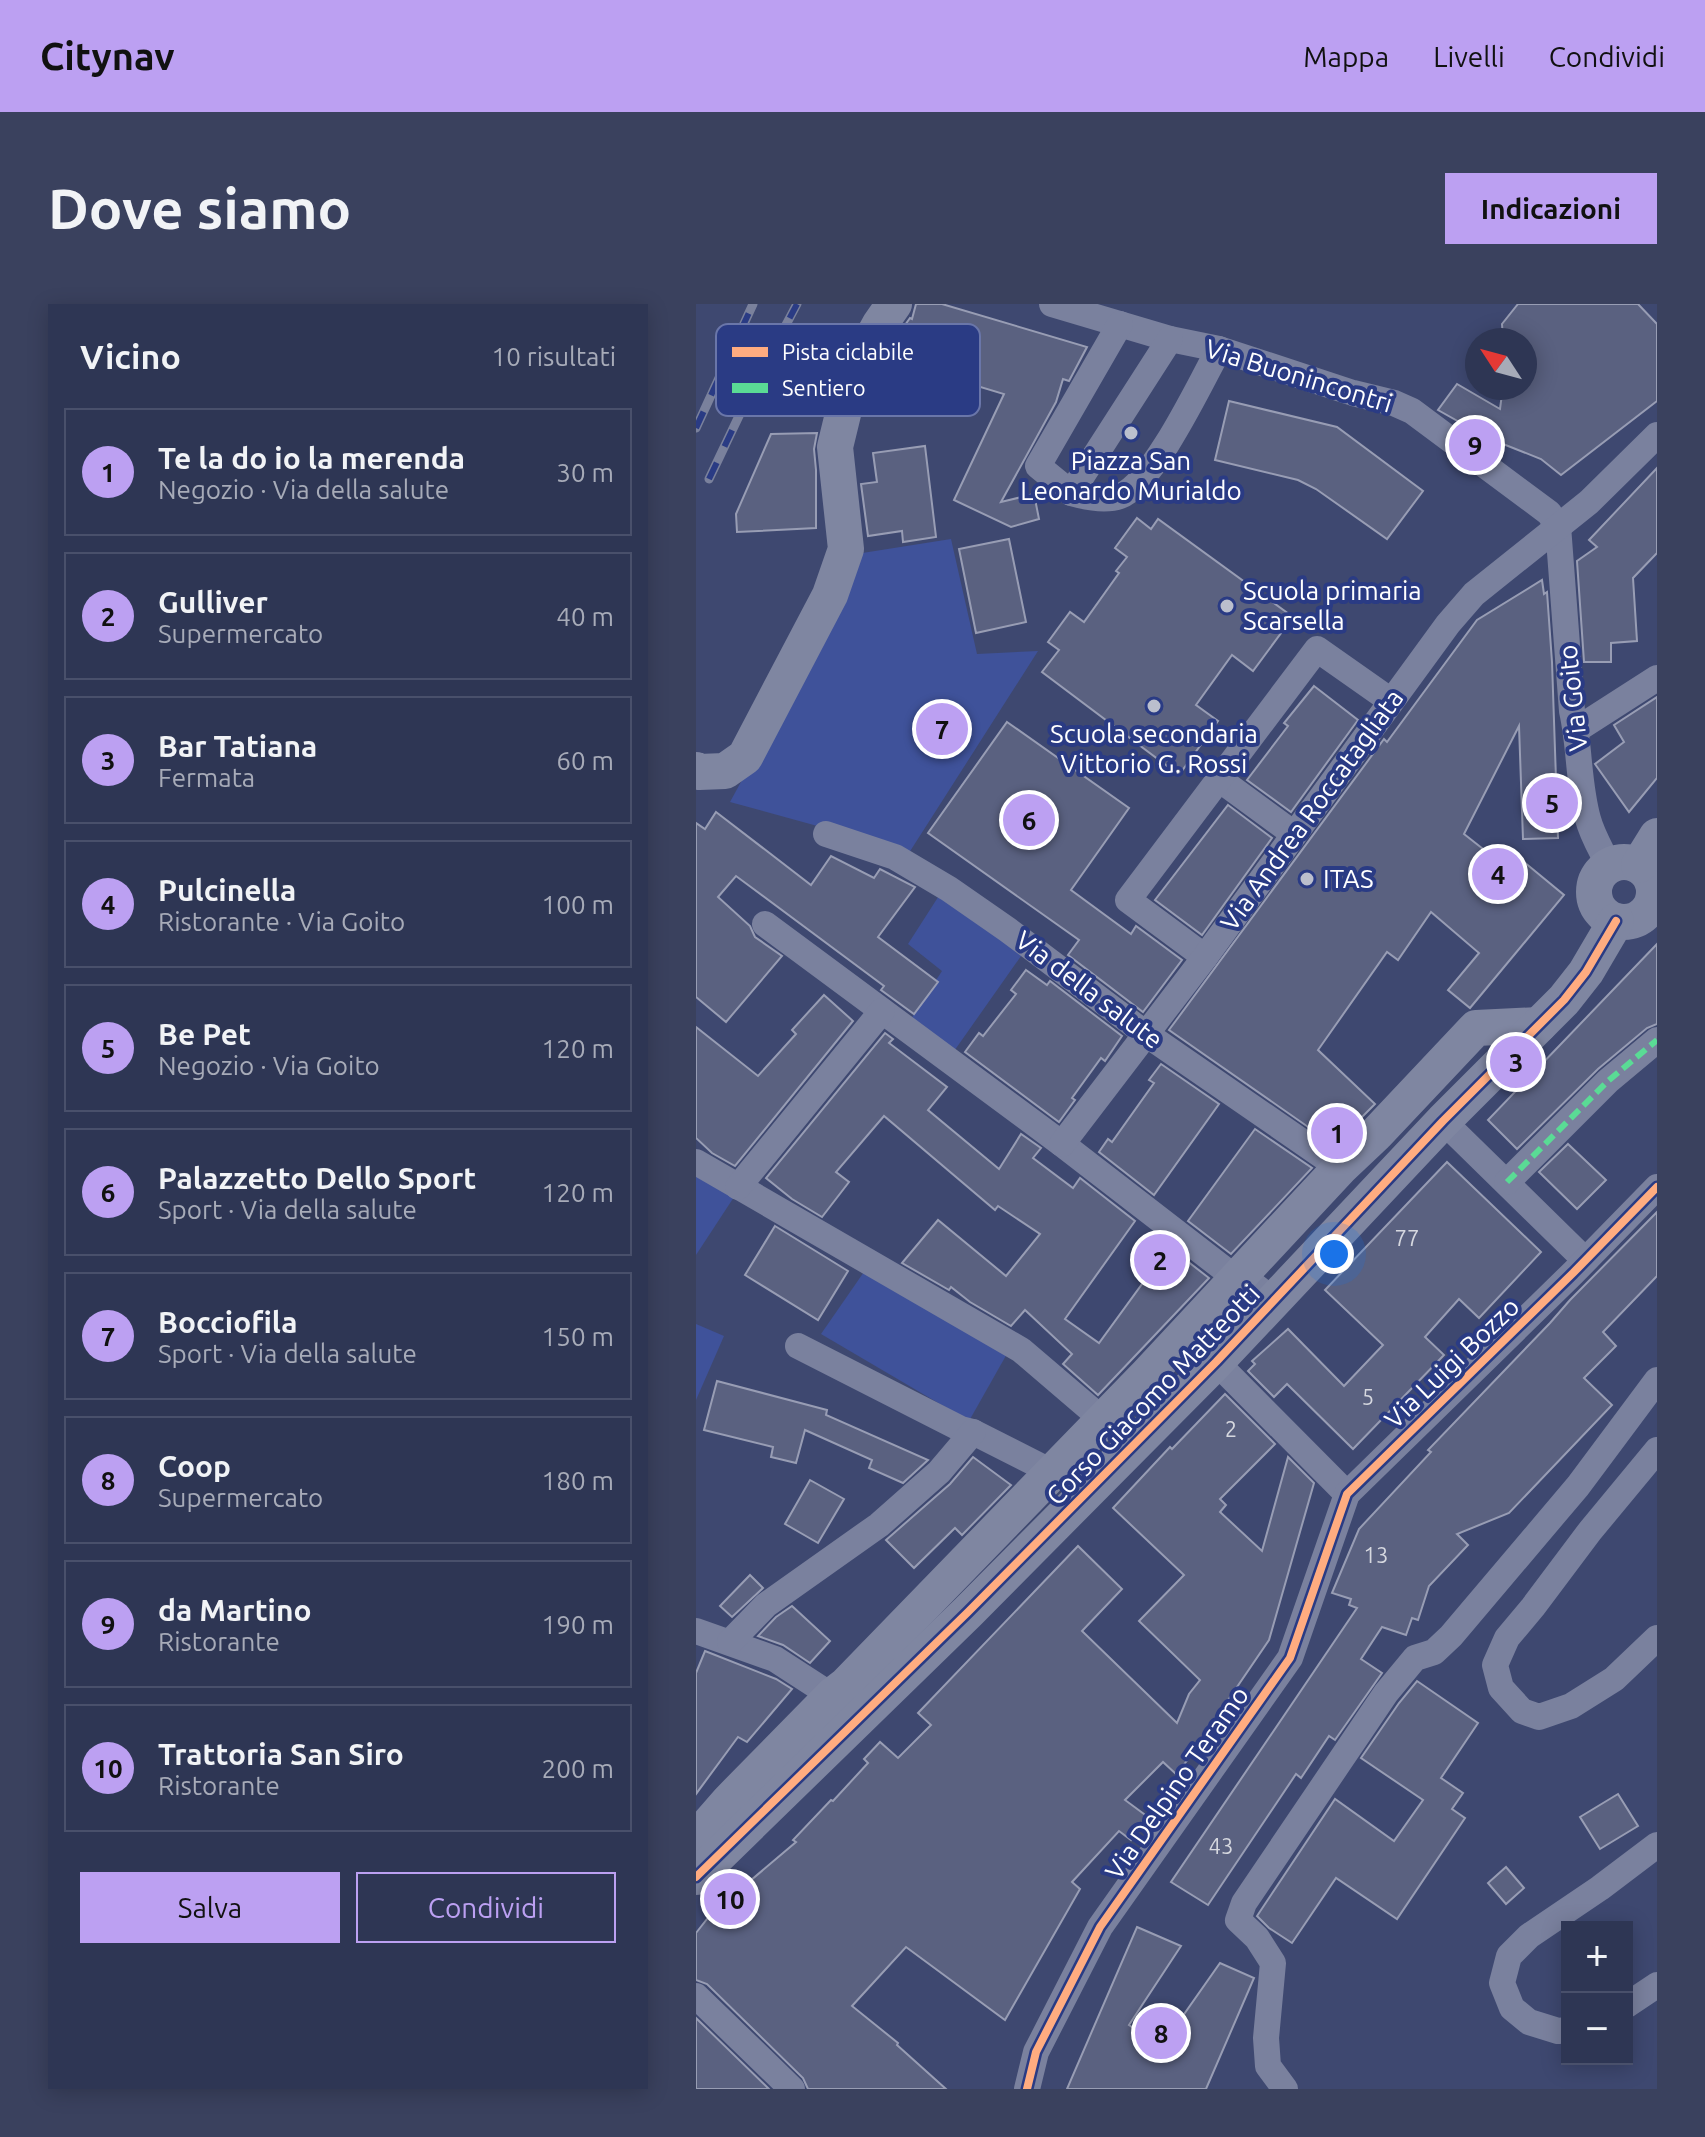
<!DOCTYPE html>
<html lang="it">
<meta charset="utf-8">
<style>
:root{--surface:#2e3654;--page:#3a415e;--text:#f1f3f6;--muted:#a7abb8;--line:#49506b;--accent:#bca0f2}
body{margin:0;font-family:Ubuntu,sans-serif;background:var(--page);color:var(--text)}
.controls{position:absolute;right:24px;bottom:24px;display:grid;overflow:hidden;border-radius:0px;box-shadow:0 4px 20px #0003}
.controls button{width:72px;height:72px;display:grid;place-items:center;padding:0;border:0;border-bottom:2px solid var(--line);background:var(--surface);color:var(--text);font:40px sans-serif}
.compass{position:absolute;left:769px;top:24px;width:72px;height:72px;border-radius:50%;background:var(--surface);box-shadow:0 4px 20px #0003;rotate:306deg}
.you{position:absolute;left:638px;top:950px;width:28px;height:28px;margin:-20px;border:6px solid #fff;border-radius:50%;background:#1a73e8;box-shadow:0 0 0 12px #1a73e833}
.badge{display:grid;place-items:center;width:52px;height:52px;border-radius:50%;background:var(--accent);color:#111;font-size:26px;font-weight:700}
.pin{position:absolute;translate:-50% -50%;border:4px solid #fff;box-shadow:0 2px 8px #0006}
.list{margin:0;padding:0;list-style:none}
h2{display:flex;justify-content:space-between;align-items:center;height:104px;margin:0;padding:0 32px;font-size:34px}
h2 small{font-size:26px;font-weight:400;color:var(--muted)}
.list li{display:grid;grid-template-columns:52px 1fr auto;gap:24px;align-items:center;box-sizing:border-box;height:128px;margin:0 16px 16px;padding:0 16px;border:2px solid var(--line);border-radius:0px}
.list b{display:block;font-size:30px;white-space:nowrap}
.list p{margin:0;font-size:26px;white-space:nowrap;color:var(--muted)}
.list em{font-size:26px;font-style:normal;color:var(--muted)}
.actions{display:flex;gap:16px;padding:24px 32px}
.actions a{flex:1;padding:18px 0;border:2px solid var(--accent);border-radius:0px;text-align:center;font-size:28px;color:var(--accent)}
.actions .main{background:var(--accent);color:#111}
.map{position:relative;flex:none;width:961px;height:1785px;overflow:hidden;border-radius:0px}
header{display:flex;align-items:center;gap:48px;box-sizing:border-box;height:112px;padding:0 40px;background:var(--accent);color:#111}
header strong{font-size:38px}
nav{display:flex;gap:44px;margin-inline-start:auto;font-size:28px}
.intro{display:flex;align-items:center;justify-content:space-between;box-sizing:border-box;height:192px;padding:0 48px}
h1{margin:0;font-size:56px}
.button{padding:20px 36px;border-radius:0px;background:var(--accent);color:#111;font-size:28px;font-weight:700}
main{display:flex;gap:48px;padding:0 48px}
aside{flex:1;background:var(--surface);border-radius:0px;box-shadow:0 4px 20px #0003}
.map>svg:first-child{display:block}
.green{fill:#3f529a}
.building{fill:#5a6180;stroke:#989db4;stroke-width:2}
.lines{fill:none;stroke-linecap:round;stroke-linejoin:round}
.street{stroke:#7a819e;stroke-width:26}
.secondary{stroke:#7f86a1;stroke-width:36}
.rail-casing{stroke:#7a819c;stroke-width:9}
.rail{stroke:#2a3b84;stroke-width:6;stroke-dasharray:18;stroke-linecap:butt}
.quiet{stroke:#5adb95;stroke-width:6;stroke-dasharray:12 6;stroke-linecap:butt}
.cycleway-casing{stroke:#2a3b84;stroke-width:13}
.cycleway{stroke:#ffac80;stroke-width:8}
.poi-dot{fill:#bbbfcd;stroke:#2a3b84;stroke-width:3}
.labels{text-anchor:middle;stroke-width:8;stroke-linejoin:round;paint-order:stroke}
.number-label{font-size:22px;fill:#d6d8df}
.street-label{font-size:26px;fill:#fff;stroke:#2a3b84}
.poi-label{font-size:26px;fill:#fff;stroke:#2a3b84}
.key{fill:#2a3b84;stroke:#6a76a9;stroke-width:2}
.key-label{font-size:22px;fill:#fff}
</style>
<header>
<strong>Citynav</strong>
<nav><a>Mappa</a><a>Livelli</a><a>Condividi</a></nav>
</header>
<div class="intro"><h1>Dove siamo</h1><a class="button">Indicazioni</a></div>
<main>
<aside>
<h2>Vicino<small>10 risultati</small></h2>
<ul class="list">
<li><span class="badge">1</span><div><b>Te la do io la merenda</b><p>Negozio · Via della salute</p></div><em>30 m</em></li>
<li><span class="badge">2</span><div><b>Gulliver</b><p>Supermercato</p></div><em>40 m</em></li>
<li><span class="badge">3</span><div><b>Bar Tatiana</b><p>Fermata</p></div><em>60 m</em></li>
<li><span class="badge">4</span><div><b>Pulcinella</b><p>Ristorante · Via Goito</p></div><em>100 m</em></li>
<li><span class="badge">5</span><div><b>Be Pet</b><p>Negozio · Via Goito</p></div><em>120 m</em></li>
<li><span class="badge">6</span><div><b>Palazzetto Dello Sport</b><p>Sport · Via della salute</p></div><em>120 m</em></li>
<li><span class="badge">7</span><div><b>Bocciofila</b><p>Sport · Via della salute</p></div><em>150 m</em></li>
<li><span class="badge">8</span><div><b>Coop</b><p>Supermercato</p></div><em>180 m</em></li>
<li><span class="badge">9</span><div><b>da Martino</b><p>Ristorante</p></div><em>190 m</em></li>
<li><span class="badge">10</span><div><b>Trattoria San Siro</b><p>Ristorante</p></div><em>200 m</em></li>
</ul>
<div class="actions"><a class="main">Salva</a><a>Condividi</a></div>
</aside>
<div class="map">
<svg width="961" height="1785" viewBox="0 0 961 1785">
<rect width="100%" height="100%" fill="#3e4870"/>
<g class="green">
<polygon points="255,235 281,350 342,347 211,552 125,523 34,498 133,317 160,250"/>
<polygon points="246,587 330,645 256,750 213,718 246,667 212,640"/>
<polygon points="0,871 38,893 0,951"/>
<polygon points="170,965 312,1048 273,1117 125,1030"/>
<polygon points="0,1020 28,1032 0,1096"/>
</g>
<g class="building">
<polygon points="220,0 246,0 391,43 373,77 367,75 360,98 305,198 338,190 343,215 315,223 258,196 308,90 195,56 202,31 214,14 216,15"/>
<polygon points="822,0 942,0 961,20 961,97 865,171 845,155 792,134 742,106 761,80 804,105 806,90 818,90 818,84 829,84 829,36 807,36 806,20"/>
<polygon points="533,97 641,123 727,187 691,235 620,185 602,176 519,156"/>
<polygon points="121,129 118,145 120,166 120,224 41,228 40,210 75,130"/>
<polygon points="229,142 240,233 207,238 206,227 172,232 165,180 181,178 177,149"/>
<polygon points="961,164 961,249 937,274 941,337 915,339 915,358 888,358 881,257 901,243 893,236"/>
<polygon points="441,214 455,225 462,215 597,313 557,367 536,351 500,401 522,417 483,471 346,368 363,346 352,338 374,308 388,318 423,269 420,267 431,253 419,244"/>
<polygon points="313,235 330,318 280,329 263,245"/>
<polygon points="846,276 848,290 851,288 856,358 862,534 827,535 823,422 768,530 829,578 828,558 868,591 774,704 752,686 783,649 735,608 702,656 691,648 622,746 679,800 638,841 473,726 688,435 691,438 781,316"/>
<polygon points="618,382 662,416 595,508 551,476 592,422 588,419"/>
<polygon points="961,393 961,474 933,508 899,460 928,438 918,421"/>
<polygon points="311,418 433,504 375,586 435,630 440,622 486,656 447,708 372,651 383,636 232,529"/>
<polygon points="532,501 576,534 506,631 459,596"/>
<polygon points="20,508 115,581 135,552 178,574 184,565 219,583 182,633 242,678 218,710 185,686 188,682 40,572 22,593 54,622 59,633 86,652 30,718 0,693 0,519 9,525"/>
<polygon points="961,640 961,720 951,724 902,765 821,845 792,816"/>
<polygon points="330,666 351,681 354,677 426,732 409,757 405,754 376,794 379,796 363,818 269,748 283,729 287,732 320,690 315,686"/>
<polygon points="128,691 157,717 39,862 16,849 0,834 0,723 62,772 100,730 96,726"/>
<polygon points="189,729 197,735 193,739 251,783 232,806 303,865 325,830 345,844 337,854 377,884 384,874 439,917 369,1015 403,1039 473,943 513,974 402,1091 367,1060 376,1050 329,1006 315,1022 274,998 255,983 253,986 206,959 242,916 310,972 344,930 302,902 299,906 188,812 140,868 153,878 126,913 96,895 70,874"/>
<polygon points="465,760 523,800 458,891 403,848 412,835 416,838 458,779 453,776"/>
<polygon points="559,825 616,864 535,950 492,917"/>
<polygon points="872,840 910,876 881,905 843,868"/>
<polygon points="751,858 845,948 783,1014 763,995 729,1033 748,1051 657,1145 591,1080 578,1093 552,1067 559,1060 556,1057 592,1025 648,1082 687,1041 629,986"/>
<polygon points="961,908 961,972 907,1028 920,1042 888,1074 916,1101 813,1209 761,1230 772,1241 733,1282 722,1316 716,1314 710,1331 686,1323 665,1355 686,1369 639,1436 633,1432 605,1474 600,1470 512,1601 475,1578 661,1304 653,1301 655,1295 636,1289 663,1225 735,1148 732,1146 854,1019 874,996"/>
<polygon points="79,922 152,967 122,1016 49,971"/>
<polygon points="21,1077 131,1106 130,1111 232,1156 207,1179 173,1164 176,1156 109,1126 100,1159 75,1153 77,1143 8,1126"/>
<polygon points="529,1090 579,1140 524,1195 530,1201 524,1208 566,1247 592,1153 618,1179 573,1336 481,1471 467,1458 429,1496 452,1513 435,1536 423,1527 376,1578 384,1585 309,1716 210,1643 156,1702 202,1739 201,1741 250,1785 112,1785 107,1774 11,1680 0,1676 0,1629 15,1610 100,1538 97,1536 135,1496 137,1497 172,1459 168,1455 184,1438 202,1454 235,1421 222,1409 382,1242 426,1285 386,1327 481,1419 493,1390 504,1376 443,1317 488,1271 417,1204 474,1143 476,1145"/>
<polygon points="277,1153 315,1181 266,1231 259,1224 218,1264 190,1236 254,1180"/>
<polygon points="114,1176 148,1195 122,1239 89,1220"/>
<polygon points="54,1271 67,1284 36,1313 24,1302"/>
<polygon points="96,1302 134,1337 114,1359 87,1341 62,1332 80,1313"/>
<polygon points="9,1347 80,1375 96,1385 51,1438 42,1433 0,1490 0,1369"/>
<polygon points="721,1377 782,1419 745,1474 767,1489 756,1505 769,1514 701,1615 640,1574 596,1639 573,1624 561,1612 639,1495 698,1537 727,1496 665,1454 703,1399"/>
<polygon points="922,1490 942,1522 904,1545 884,1513"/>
<polygon points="810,1563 828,1584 810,1600 792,1579"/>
<polygon points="441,1623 485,1642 433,1721 465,1743 524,1659 558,1674 510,1785 371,1785"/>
<polygon points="0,1714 73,1785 0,1785"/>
</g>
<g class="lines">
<g class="street">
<path d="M356,0L474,35L523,45L657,89L698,99L716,107L853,209L862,222L876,407C884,442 882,480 892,515C896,531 906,547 913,562"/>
<polyline points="424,20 342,162 375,189 474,35"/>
<path d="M375,189C389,193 410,197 424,192C457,180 505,78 523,45"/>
<polyline points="880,426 961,374"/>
<polyline points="523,475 598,530"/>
<polyline points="130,530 199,553 253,585 312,626 450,730 644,864"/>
<polyline points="959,588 961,589"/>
<polyline points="69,620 366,840 528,965 537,971 545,971 578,997"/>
<polyline points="509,653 432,596 621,345 695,397"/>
<polyline points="747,817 889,956"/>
<polyline points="366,840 509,653 752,320 778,290 893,198 961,131"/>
<polyline points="0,858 325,1046 407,1116"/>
<polyline points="811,878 912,777 961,736"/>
<polyline points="42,883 186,707"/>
<polyline points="102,1042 265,1125 277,1128 356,1168"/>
<polyline points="520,1058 651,1190"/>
<polyline points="961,1146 894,1227 837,1303 811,1334 799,1361 805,1384 826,1407 843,1413 875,1402 918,1375 961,1334"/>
<polyline points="0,1327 79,1355 150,1401"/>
<polyline points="34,1338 70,1301 183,1221 243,1168 277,1128"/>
<polyline points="0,1692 96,1785"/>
<polyline points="931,1701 961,1681"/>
<polyline points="871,1726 862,1727 833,1718 816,1704 806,1679 813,1652 833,1632 904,1584 961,1541"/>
<polyline points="331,1785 340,1748 404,1623 594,1354 651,1190 877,969 961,883"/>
<polyline points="589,1785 572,1762 570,1734 577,1659 561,1634 542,1616 548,1599 690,1389 719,1354 738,1348 755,1332 882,1182 961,1076"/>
</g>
<g class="secondary">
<polyline points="0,466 3,468 29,467 49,453 134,291 150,245 139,143 157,69 184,20 198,0"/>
<circle cx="928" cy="588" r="30"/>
<polyline points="943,561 961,532"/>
<polyline points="0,1535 33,1497 137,1391 150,1381 451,1071 644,864 680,830 780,724 843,721"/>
<polyline points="0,1573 272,1308 520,1058 747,817 868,696 890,668 920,617"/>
</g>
<g class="rail-casing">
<g id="rail">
<polyline points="0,124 57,0"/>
<polyline points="13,175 52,93 101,0"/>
</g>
</g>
<use href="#rail" class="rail"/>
<polyline class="quiet" points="811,878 912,777 961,736"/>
<g class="cycleway-casing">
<g id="cycleway">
<polyline points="0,1573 272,1308 520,1058 747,817 868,696 890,668 920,617"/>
<polyline points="331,1785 340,1748 404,1623 594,1354 651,1190 877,969 961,883"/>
</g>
</g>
<use href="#cycleway" class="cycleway"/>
</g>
<g class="poi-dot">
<circle cx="435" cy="129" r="8"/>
<circle cx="531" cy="302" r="8"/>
<circle cx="458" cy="402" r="8"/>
<circle cx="611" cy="575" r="8"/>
</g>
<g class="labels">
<g class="number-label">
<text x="711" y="942">77</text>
<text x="672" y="1101">5</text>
<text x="535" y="1133">2</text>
<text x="680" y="1259">13</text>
<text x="525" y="1550">43</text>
</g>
<g class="street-label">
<text transform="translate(603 72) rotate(17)" y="9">Via Buonincontri</text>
<text transform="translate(877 394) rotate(-96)" y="9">Via Goito</text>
<text transform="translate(616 506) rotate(-54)" y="9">Via Andrea Roccatagliata</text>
<text transform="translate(393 686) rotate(37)" y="9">Via della salute</text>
<text transform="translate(756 1059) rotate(-44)" y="9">Via Luigi Bozzo</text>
<text transform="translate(457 1091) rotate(-46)" y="9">Corso Giacomo Matteotti</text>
<text transform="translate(481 1479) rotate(-55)" y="9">Via Delpino Teramo</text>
</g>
<g class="poi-label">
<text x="435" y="166">Piazza San<tspan x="435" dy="30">Leonardo Murialdo</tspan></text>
<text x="547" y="296" text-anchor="start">Scuola primaria<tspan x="547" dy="30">Scarsella</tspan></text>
<text x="458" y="439">Scuola secondaria<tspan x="458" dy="30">Vittorio G. Rossi</tspan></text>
<text x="627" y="584" text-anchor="start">ITAS</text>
</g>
</g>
<rect x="20" y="20" width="264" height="92" rx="12" class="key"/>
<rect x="36" y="43" width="36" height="10" fill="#ffac80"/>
<rect x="36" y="79" width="36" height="10" fill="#5adb95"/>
<g class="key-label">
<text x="86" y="56">Pista ciclabile</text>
<text x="86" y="92">Sentiero</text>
</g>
</svg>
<div class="controls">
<button>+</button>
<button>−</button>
</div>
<svg class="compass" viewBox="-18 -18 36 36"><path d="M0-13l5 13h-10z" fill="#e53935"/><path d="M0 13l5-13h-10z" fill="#a7abb8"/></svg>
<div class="you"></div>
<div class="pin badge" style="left:641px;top:829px">1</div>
<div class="pin badge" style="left:464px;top:956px">2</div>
<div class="pin badge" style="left:820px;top:758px">3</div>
<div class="pin badge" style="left:802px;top:570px">4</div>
<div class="pin badge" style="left:856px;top:499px">5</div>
<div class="pin badge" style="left:333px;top:516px">6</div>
<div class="pin badge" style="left:246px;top:425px">7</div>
<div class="pin badge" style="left:465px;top:1729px">8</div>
<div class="pin badge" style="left:779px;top:141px">9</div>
<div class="pin badge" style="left:34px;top:1595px">10</div>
</div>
</main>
